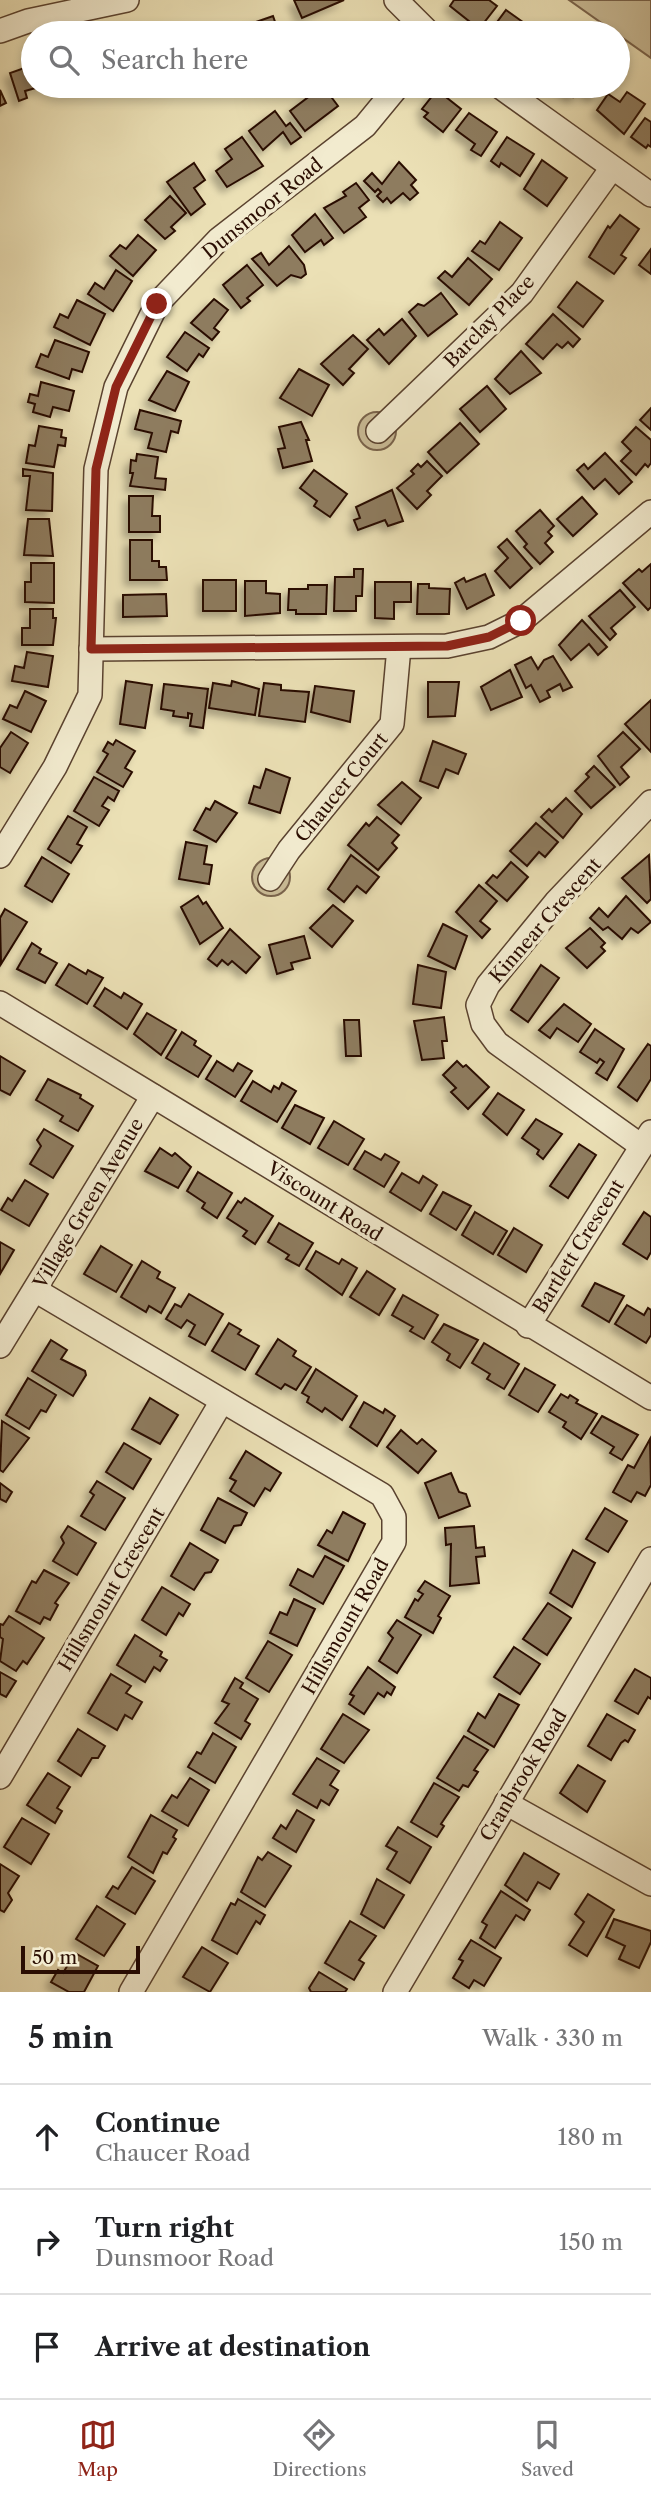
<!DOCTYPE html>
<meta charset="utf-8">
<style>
:root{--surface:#fff;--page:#f2f2f2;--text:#202124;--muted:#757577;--line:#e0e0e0;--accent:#8f2418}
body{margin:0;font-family:"Libre Caslon Text",serif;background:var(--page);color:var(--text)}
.scale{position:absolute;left:21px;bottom:18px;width:119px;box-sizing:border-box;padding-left:7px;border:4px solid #2a0d02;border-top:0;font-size:19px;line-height:24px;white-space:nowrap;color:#2a0d02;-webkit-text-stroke:5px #f2ebcf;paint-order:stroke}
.stop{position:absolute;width:21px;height:21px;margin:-16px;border:5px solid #8f2418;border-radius:50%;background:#fff}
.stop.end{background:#8f2418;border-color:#fff;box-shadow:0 2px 7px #0008}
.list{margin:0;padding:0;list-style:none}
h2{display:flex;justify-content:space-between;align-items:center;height:91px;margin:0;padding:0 28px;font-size:30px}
h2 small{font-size:23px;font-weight:400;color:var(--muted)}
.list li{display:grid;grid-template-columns:46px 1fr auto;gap:21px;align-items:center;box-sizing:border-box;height:105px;padding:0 28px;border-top:2px solid var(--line)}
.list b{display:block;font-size:26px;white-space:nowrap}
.list p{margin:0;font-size:23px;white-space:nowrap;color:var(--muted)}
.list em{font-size:23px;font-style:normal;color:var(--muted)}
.icon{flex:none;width:38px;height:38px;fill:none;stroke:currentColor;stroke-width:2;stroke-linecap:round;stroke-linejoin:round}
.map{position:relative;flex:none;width:651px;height:1992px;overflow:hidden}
.search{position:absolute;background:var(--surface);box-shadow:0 4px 10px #0003;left:21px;right:21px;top:21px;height:77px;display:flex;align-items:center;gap:18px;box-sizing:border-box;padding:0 24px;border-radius:38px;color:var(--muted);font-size:26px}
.sheet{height:406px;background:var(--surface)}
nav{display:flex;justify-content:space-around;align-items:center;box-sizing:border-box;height:98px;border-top:2px solid var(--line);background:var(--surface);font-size:19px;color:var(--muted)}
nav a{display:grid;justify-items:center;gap:4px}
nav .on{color:var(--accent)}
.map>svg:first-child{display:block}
.green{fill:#cabc97;stroke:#7a644c;stroke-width:2}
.building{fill:#8e7b5f;stroke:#2a0d02;stroke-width:2;filter:url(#shadow)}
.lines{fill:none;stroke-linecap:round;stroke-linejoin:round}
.minor-casing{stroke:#5a422f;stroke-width:26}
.minor{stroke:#f2ebcf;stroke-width:23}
.route{stroke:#8f2418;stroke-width:9}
.labels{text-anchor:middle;stroke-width:7;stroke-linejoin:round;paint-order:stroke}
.street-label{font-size:19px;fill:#2a0d02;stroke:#f2ebcf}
</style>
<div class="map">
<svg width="651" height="1992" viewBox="0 0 651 1992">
<defs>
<filter id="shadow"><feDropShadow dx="-5.5" dy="5.5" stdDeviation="3.5" flood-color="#0004"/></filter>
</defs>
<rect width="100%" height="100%" fill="#ebe0b5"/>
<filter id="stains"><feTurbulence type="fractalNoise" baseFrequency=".00286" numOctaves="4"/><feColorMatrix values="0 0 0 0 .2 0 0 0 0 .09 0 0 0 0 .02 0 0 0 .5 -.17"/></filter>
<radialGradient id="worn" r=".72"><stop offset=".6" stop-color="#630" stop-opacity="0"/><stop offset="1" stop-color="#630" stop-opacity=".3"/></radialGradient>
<g class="green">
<polygon points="569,0 651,0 651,58"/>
<circle cx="377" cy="431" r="19"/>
<circle cx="271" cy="877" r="19"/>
</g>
<g class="building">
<polygon points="294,0 344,0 302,18"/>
<polygon points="454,0 489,0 497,6 479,29 450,6"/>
<polygon points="506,10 534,30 532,33 489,33"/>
<polygon points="273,16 279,33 234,33 233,30"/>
<polygon points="364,25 375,33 357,33"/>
<polygon points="203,28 203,31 220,28 221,33 187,33"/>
<polygon points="33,65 33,86 43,86 25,91 27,98 19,101 10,73"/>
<polygon points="323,86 338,106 305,131 290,111"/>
<polygon points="560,86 601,86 594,96 581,86 573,97"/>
<polygon points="0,90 6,103 0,106"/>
<polygon points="437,90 461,109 443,132 424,117 428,113 422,109"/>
<polygon points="627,92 645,104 624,134 597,110 608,94 620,102"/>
<polygon points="275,111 286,126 290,123 301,137 291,144 283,132 263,150 249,131"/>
<polygon points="469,113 497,132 481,156 471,150 475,144 456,130"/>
<polygon points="645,118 651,122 651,147 648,145 646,148 631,137"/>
<polygon points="242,137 263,166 227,187 216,171 232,159 225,149"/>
<polygon points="507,137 534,154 520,176 501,163 499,167 491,161"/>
<polygon points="542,160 567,178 547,206 524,189"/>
<polygon points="399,162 416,180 411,185 418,193 410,200 403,193 391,203 387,198 383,202 377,196 381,192 378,189 375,192 364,181 372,173 382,184"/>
<polygon points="194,163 205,180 194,188 205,204 191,215 167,182"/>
<polygon points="356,183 369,200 359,208 366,217 344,233 324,208 346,196 343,192"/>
<polygon points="170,196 186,213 171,227 175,231 165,239 145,220"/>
<polygon points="315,214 333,238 324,245 321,240 305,252 292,235"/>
<polygon points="620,215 639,229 621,255 626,258 614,274 589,257 608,226 610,228"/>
<polygon points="500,222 522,238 499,270 472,251 480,241 485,244"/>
<polygon points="138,235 156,250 133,276 110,256 120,245 126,249"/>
<polygon points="289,246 304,265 306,274 301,278 291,275 277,286 252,259 261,253 269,265"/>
<polygon points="651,249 651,274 639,265"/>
<polygon points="468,258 492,279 469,305 438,278 445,271 452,277"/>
<polygon points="247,265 263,285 247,298 250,301 241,308 223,285"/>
<polygon points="116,270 132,281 113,311 88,294 95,283 104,289"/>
<polygon points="577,282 603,301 583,327 558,307"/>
<polygon points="441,293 457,314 428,336 409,312 418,304 424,306"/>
<polygon points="214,299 228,310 214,328 219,332 212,340 191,323"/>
<polygon points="77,300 105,314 90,345 54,327 60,314 68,318"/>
<polygon points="553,314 580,339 573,347 568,342 562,348 557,344 543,359 526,344"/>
<polygon points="402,319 416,336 389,364 367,340 379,329 384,335"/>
<polygon points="185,332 209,348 203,357 199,354 187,371 167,357"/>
<polygon points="353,335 368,349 349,369 354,373 343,385 321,364"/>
<polygon points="55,340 89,352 82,372 72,369 69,379 36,367 41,354 48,357"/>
<polygon points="521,351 541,373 510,394 495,379"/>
<polygon points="299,369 329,385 312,416 280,398"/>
<polygon points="167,371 189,382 175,411 149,400"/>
<polygon points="41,382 74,391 69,411 53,407 50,417 33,412 35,404 28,402 30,394 38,396"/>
<polygon points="487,386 506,409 480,432 460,409"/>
<polygon points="651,408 651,430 640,420"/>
<polygon points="140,410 181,421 178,433 171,431 166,452 148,448 152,433 135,429"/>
<polygon points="301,422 309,440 306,440 312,461 283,468 278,449 285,448 279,427"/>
<polygon points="460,423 479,444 447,473 428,452"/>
<polygon points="39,426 62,430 61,437 66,438 65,446 58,445 54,467 26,463 29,445 35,446"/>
<polygon points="636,427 651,440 651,463 648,467 645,464 636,475 621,461 631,451 622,442"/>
<polygon points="605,453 632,482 619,494 605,479 594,489 577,470 584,464 588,469"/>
<polygon points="137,454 158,457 155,478 166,479 165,490 130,486 133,473 130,473 131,460 136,461"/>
<polygon points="427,461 442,476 427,491 431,495 417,509 397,488 414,474 411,471 418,464 421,467"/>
<polygon points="23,469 53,473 52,511 26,510 30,476 23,476"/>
<polygon points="314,470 347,494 330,517 314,506 317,501 300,488"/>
<polygon points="392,490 403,521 388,526 385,520 358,530 354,520 360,518 356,507"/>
<polygon points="129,496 153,496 152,516 160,516 160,532 129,532"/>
<polygon points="582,497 597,514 573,536 557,519"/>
<polygon points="540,510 554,526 548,532 552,536 545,543 553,552 540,564 524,547 527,544 516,531"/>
<polygon points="28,519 49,519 53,556 24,555"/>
<polygon points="507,539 532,568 510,588 495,571 508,558 498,547"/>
<polygon points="130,540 152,540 152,561 159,561 159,567 166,567 167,580 130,580"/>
<polygon points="31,563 54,563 54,603 25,602 25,582 31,582"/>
<polygon points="651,564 651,607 648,610 623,583 639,569 642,572"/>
<polygon points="354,569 363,569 362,596 356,596 356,611 334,611 335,577 354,577"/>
<polygon points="485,574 494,595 467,609 455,583 464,578 466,582"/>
<rect x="203" y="580" width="33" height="31"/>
<polygon points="245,581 266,581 266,593 280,594 280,613 245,616"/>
<polygon points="375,582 411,582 411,602 394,602 394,619 375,618"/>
<polygon points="418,584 429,584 429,588 450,589 449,614 417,614"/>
<polygon points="308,585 327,585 326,614 296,614 296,610 288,610 289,589 308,589"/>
<polygon points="620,590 635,607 611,628 616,634 610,640 589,616"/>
<polygon points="166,594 167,616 123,617 123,595"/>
<polygon points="30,609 53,609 53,618 56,618 53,645 22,645 22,628 30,628"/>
<polygon points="582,620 607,647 598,655 589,644 571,660 559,645"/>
<polygon points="27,652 53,656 48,687 12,681 15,666 24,668"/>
<polygon points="553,656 572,687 563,691 560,684 547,691 550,697 540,702 531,685 526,688 515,665 531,657 538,669 544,660"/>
<polygon points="510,670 522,697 491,710 481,687"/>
<polygon points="126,681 152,685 145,728 120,724"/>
<polygon points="232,681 259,689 255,715 209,708 213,683 231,686"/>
<polygon points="428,682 459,682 455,716 428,717"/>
<polygon points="264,683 281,685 281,690 309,692 305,722 259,716"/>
<polygon points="164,684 208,689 203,728 190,726 192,714 188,713 188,718 173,716 174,711 161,709"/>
<polygon points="315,686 354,691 350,722 311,712"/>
<polygon points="25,691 46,701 31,732 3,719 10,705 17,708"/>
<polygon points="651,700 651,752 625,724"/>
<polygon points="11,732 28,743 10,773 0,767 0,748"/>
<polygon points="623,732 640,749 621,767 629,777 620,785 598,756"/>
<polygon points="116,740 135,751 125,768 132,772 123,787 97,772 108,754 103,751 108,742 113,745"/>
<polygon points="433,741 466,754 458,774 446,769 438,788 420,781"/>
<polygon points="594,766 615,787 591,808 575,791 589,777 586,774"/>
<polygon points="266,769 290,778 280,813 249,803 254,786 260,788"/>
<polygon points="94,777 119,791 114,801 108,797 102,806 109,810 99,826 74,811"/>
<polygon points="402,782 421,798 401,824 378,805"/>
<polygon points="566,798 582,814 563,838 541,817 549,809 552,812"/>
<polygon points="215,801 237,813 216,842 194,830 206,808 210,810"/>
<polygon points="68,816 87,827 77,844 82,846 71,863 48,849"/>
<polygon points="377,817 399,835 392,843 397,848 378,870 348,845 366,823 369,826"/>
<polygon points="536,823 558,842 545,857 539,852 527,866 510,851"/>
<polygon points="186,842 207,846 204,864 212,865 209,884 179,879"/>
<polygon points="351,855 379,877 366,893 357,886 344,902 328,889"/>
<polygon points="649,855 651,899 647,903 622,878"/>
<polygon points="42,857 69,874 52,902 25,886"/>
<polygon points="511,862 528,877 507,901 486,883 493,875 497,878"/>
<polygon points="479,885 497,901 480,921 490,929 482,938 456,912"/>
<polygon points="198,896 203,904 206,902 223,928 200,944 181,907"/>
<polygon points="626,896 651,922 638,933 631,928 622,939 608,927 603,930 590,918 599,908 608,917"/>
<polygon points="333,905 353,921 332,947 310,928"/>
<polygon points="5,909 27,922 1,964 0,918"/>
<polygon points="443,924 467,936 455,969 428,956"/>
<polygon points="590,928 605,943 601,947 605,951 587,968 566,948"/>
<polygon points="230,929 260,957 246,973 232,961 228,965 222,960 217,966 208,959"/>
<polygon points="304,936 310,958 291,963 293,969 277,974 269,945"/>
<polygon points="32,943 41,949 39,953 57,963 45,983 17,969"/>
<polygon points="69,964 86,974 88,970 103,978 87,1004 56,985"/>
<polygon points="418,965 446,972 441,1008 413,1004"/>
<polygon points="541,965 559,978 528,1022 511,1010"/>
<polygon points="105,988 121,998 124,993 142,1004 127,1029 94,1006"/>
<polygon points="564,1004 591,1024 578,1042 557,1028 550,1038 539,1030"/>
<polygon points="147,1013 176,1030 161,1055 134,1034"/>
<polygon points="444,1017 447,1041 442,1041 444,1058 422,1060 414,1021"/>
<polygon points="344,1020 359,1020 361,1056 346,1056"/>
<polygon points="595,1029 624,1049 607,1080 596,1073 604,1062 600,1059 597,1063 580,1052"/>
<polygon points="182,1032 196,1041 194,1045 211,1056 198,1077 166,1058"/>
<polygon points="648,1044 651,1046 651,1079 637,1101 618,1087"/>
<polygon points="0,1056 25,1071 10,1095 0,1090"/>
<polygon points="217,1061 233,1071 238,1063 252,1071 235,1097 206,1079"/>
<polygon points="457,1061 463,1067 466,1065 489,1087 468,1109 451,1092 456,1088 443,1075"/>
<polygon points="48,1079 81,1095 80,1098 93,1106 78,1131 60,1121 63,1116 36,1100"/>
<polygon points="253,1081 271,1092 274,1086 279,1089 282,1083 296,1091 277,1122 241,1101"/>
<polygon points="498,1093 524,1110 507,1135 483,1114"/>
<polygon points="295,1105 324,1118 310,1144 282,1128"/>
<polygon points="536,1119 562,1134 543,1159 537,1154 539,1150 522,1138"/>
<polygon points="334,1121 364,1139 348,1165 318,1148"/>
<polygon points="44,1129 73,1146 53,1178 30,1164 41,1146 37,1140"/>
<polygon points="579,1144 596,1155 568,1198 550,1186"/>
<polygon points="160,1148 172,1156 175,1153 191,1167 178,1188 145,1171"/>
<polygon points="365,1151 381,1160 385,1154 399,1162 384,1187 354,1169"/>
<polygon points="198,1172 232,1193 217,1218 202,1208 205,1203 187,1191"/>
<polygon points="402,1173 419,1183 423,1176 437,1185 421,1211 390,1192"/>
<polygon points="25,1180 48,1194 29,1226 1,1210 8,1198 12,1201"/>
<polygon points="443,1192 471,1206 456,1230 430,1214"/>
<polygon points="245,1198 273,1216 255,1244 243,1236 247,1231 227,1218 238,1201 241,1203"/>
<polygon points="475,1212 507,1231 493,1254 462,1235"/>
<polygon points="644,1212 651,1217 651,1252 647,1259 623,1244"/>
<polygon points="279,1223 313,1243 299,1266 286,1259 289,1255 268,1242"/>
<polygon points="514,1228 542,1245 526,1272 498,1255"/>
<polygon points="0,1242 14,1250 0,1274"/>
<polygon points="101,1246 132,1265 116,1292 84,1274"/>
<polygon points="316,1251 339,1264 342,1259 357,1268 342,1295 306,1269"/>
<polygon points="142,1261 160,1272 157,1278 175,1288 161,1313 149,1306 146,1312 121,1297"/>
<polygon points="367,1271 395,1289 379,1315 350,1297"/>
<polygon points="595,1283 624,1296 609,1322 582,1306"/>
<polygon points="189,1294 223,1314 205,1345 189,1336 195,1325 187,1320 181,1328 166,1319 175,1304 181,1307"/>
<polygon points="403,1295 438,1315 424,1339 410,1331 413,1327 392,1315"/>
<polygon points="627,1305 644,1315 648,1308 651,1310 651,1335 646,1343 615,1324"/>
<polygon points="229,1323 241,1330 238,1334 259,1346 245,1370 212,1351"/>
<polygon points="444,1324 478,1340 460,1368 447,1360 450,1354 432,1342"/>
<polygon points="278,1339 296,1351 293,1356 311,1367 296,1390 285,1384 281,1389 256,1374"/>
<polygon points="51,1340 67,1350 61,1359 85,1371 86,1375 73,1396 32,1371"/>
<polygon points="484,1343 519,1364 504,1389 487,1379 490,1374 472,1363"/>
<polygon points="525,1368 555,1385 538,1412 509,1395"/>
<polygon points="316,1369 357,1396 342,1420 325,1408 322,1412 307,1402 309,1397 302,1393"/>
<polygon points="28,1378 56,1395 46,1412 41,1410 29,1429 6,1415"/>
<polygon points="561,1394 568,1398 570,1395 578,1400 576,1403 597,1414 581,1439 563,1427 566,1422 549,1412"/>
<polygon points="150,1398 178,1415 160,1444 132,1429"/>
<polygon points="364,1402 383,1413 385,1409 395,1416 377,1446 350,1427"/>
<polygon points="602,1416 638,1435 622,1460 610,1453 614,1447 591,1433"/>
<polygon points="2,1421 29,1438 3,1472 0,1470"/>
<polygon points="401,1430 417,1444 422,1439 436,1451 418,1473 387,1447"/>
<polygon points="650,1439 651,1485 645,1496 637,1492 631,1502 613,1492 628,1465 634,1468"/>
<polygon points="124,1443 151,1459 133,1489 106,1472"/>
<polygon points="246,1451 281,1473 270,1491 265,1488 254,1506 230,1491 236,1481 230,1478"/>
<polygon points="451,1473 459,1492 466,1494 470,1506 439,1518 425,1483"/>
<polygon points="97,1481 125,1498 105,1530 81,1516 94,1495 90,1492"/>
<polygon points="0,1483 12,1492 6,1502 0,1499"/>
<polygon points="218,1498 247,1513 241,1525 234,1526 225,1543 201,1530"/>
<polygon points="605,1508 627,1521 608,1552 586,1539"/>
<polygon points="343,1512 365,1524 348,1561 318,1545 327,1530 332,1533"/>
<polygon points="68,1526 96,1543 77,1575 53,1561 64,1543 61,1537"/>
<polygon points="474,1526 476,1548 484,1547 485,1556 476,1557 479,1583 450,1586 451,1544 446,1545 445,1528"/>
<polygon points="190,1543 218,1560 211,1572 205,1573 194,1590 171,1576"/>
<polygon points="573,1550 595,1563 572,1607 550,1593"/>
<polygon points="325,1556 344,1566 323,1604 290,1585 298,1569 313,1577"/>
<polygon points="44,1570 69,1583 55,1603 58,1605 50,1620 44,1617 40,1624 16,1611 32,1581 36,1583"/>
<polygon points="425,1581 450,1596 438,1616 441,1618 433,1633 405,1617 415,1599 418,1601 423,1594 418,1591"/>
<polygon points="162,1587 190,1604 183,1616 179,1613 166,1635 142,1620"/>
<polygon points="294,1599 315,1609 297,1646 270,1633 280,1612 287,1615"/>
<polygon points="548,1603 571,1618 547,1655 523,1639"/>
<polygon points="9,1616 44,1638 27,1664 23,1661 16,1671 0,1661 3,1639 0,1637 0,1624 3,1625"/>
<polygon points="397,1620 421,1635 397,1673 379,1661 393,1638 388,1633"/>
<polygon points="135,1635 162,1652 160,1656 167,1660 160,1671 154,1667 145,1682 117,1665"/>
<polygon points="268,1641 292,1655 269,1692 246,1678"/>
<polygon points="514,1647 540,1664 520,1694 494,1677"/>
<polygon points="368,1667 395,1687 391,1695 387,1692 384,1697 378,1693 364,1714 349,1704 354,1696 350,1694"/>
<polygon points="635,1669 651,1678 651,1699 648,1697 638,1714 615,1701"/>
<polygon points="0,1672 16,1681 6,1697 0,1694"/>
<polygon points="111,1674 131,1686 126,1693 142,1702 132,1719 125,1715 117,1730 88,1713"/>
<polygon points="235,1678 243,1683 240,1688 258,1699 245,1721 250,1724 241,1739 215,1723 229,1704 222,1701"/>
<polygon points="499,1694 519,1705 494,1747 468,1731 478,1713 485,1718"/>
<polygon points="343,1714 369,1730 344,1763 321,1749"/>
<polygon points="607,1714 635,1730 628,1742 625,1740 621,1743 611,1760 588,1746"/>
<polygon points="78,1729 105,1746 98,1758 92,1758 81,1776 58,1761"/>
<polygon points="213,1733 236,1747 215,1783 188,1767 197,1752 201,1754"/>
<polygon points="464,1736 488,1750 474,1770 478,1772 468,1787 463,1785 459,1791 437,1778"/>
<polygon points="317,1758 339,1771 330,1785 338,1790 329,1805 321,1800 317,1808 293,1794"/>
<polygon points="578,1765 605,1781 587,1812 560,1793"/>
<polygon points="48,1773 70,1787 57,1808 62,1811 55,1823 27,1805"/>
<polygon points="190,1778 209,1790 188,1826 162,1811 172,1795 177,1798"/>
<polygon points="434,1783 459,1797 441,1824 444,1826 437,1837 411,1822"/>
<polygon points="297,1810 314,1820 296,1852 273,1838 281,1825 286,1829"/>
<polygon points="151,1815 177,1830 173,1837 176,1839 167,1854 163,1852 153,1873 128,1857"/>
<polygon points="22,1818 49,1834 31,1864 4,1847"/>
<polygon points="398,1827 431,1847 410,1883 387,1869 397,1852 386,1846"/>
<polygon points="268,1852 291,1866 265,1907 241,1892 258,1857 262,1860"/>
<polygon points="524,1853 559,1874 550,1889 538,1882 527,1901 505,1885"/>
<polygon points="0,1864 19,1876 8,1893 12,1900 4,1912 0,1910"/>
<polygon points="132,1867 155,1881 135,1914 106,1897 113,1886 118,1889"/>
<polygon points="377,1879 404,1895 384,1928 361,1914"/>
<polygon points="501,1891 530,1910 524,1920 516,1915 495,1948 480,1938 487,1925 482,1922"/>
<polygon points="588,1894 614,1910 587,1956 569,1945 584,1922 575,1914"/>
<polygon points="238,1899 265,1915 260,1924 256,1921 237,1954 212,1940 231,1903 235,1905"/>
<polygon points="97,1906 125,1924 104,1956 76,1939"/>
<polygon points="614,1919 651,1931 651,1942 639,1968 619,1959 625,1946 606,1937"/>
<polygon points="350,1921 376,1936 359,1960 364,1963 354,1980 325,1963"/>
<polygon points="471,1940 501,1958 484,1986 474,1980 469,1988 453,1978 463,1961 459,1959"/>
<polygon points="202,1947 228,1963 210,1992 183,1977"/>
<polygon points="75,1953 98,1966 84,1992 69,1992 51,1982 58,1970 63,1973"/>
<polygon points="319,1972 347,1989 345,1992 311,1992 309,1988"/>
</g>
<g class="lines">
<g class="minor-casing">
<g id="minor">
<polyline points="396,0 429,33"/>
<polyline points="0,31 28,21 127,0"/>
<polyline points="499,86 651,195"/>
<polyline points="378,431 522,293 612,168"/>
<polyline points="91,649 447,646 489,637 521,621 651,512"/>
<polyline points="0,856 55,767 90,695 96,469 116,387 157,304 219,239 365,126 398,86"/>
<polyline points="270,879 289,850 392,724 399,647"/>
<polyline points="0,1003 651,1398"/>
<polyline points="640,1145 497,1043 483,1024 478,1005 488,985 556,902 651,802"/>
<polyline points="35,1290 382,1495 394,1517 394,1542 131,1992"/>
<polyline points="528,1326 651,1132"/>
<polyline points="0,1346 153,1096"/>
<polyline points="0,1777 222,1401"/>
<polyline points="506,1803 651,1884"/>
<polyline points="395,1992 651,1559"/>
</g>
</g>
<use href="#minor" class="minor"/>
</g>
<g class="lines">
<polyline class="route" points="157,304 116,387 96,469 91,649 447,646 489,637 521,621"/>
</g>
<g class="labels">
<g class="street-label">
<text transform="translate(262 208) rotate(-39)" y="7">Dunsmoor Road</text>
<text transform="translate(489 321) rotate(-46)" y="7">Barclay Place</text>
<text transform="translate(341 787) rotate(-51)" y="7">Chaucer Court</text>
<text transform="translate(545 920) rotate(-49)" y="7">Kinnear Crescent</text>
<text transform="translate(325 1201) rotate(32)" y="7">Viscount Road</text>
<text transform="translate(88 1203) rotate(-59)" y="7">Village Green Avenue</text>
<text transform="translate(578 1246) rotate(-58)" y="7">Bartlett Crescent</text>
<text transform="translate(111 1589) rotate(-59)" y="7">Hillsmount Crescent</text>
<text transform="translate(345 1626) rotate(-60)" y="7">Hillsmount Road</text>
<text transform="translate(523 1775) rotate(-59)" y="7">Cranbrook Road</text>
</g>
</g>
<rect width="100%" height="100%" filter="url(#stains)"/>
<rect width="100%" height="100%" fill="url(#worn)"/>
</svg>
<div class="scale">50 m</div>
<div class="stop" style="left:521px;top:621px"></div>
<div class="stop end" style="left:157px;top:304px"></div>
<div class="search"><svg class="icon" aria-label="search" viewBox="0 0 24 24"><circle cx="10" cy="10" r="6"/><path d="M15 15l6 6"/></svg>Search here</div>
</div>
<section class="sheet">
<h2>5 min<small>Walk · 330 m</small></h2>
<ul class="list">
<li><svg class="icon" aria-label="ahead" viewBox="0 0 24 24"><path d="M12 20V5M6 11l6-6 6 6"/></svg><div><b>Continue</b><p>Chaucer Road</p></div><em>180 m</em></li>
<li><svg class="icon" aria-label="right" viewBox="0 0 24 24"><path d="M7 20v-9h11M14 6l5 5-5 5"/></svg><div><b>Turn right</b><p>Dunsmoor Road</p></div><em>150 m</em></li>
<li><svg class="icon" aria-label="arrive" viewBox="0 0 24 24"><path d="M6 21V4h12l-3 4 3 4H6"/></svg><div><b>Arrive at destination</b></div></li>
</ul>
</section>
<nav>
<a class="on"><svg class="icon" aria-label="map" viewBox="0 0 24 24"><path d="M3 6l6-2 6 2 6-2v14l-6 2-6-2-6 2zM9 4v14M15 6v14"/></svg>Map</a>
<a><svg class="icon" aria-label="directions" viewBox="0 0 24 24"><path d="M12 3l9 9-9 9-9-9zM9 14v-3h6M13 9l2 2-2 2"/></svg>Directions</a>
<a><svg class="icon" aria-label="saved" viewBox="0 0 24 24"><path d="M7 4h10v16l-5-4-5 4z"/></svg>Saved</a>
</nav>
